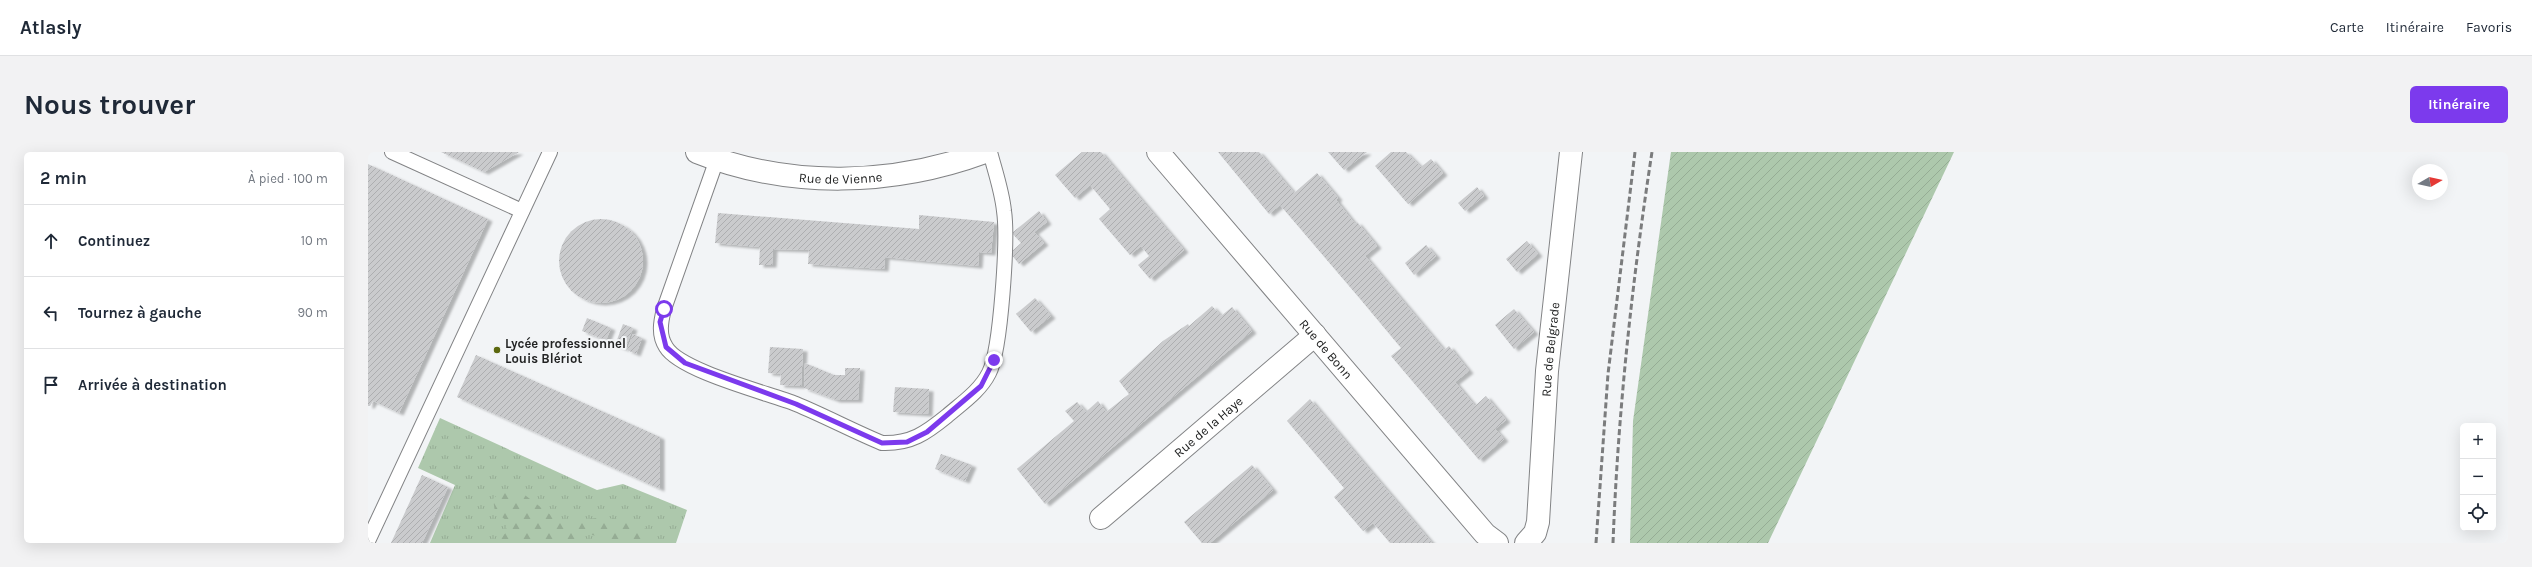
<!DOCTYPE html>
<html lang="fr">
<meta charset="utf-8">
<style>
:root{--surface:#fff;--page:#f2f2f3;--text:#1f2937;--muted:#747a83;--line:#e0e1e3;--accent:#7c3aed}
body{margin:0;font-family:Karla,sans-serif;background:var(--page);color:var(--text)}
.controls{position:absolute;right:12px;bottom:12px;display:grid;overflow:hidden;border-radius:6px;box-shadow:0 4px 16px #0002}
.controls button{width:36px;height:36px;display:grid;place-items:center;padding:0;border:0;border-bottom:1px solid var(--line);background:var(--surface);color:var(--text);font:20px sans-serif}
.compass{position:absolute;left:2044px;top:12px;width:36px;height:36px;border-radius:50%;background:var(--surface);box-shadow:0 4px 16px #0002;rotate:81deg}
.stop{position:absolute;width:12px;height:12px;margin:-9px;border:3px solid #7c3aed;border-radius:50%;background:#fff}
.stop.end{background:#7c3aed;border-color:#fff;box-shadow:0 1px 4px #0008}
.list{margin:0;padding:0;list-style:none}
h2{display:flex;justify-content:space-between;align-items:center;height:52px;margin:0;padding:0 16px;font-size:17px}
h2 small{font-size:13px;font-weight:400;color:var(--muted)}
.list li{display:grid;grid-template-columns:26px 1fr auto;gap:12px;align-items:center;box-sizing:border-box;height:72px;padding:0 16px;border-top:1px solid var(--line)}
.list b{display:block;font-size:15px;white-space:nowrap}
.list em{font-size:13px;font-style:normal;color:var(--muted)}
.icon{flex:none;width:22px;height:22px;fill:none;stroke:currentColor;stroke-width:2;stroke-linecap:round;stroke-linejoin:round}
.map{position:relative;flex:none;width:2140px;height:391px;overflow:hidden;border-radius:6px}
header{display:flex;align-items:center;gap:24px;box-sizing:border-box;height:56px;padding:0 20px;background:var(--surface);border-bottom:1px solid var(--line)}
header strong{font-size:19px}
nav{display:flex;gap:22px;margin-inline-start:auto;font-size:14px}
.intro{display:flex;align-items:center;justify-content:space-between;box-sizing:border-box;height:96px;padding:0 24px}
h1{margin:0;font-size:28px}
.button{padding:10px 18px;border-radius:6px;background:var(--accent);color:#fff;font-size:14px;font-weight:700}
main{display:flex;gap:24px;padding:0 24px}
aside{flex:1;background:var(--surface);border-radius:6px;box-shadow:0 4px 16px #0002}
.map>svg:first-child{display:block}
.grass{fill:url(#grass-tufts)}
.forest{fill:url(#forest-firs)}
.garden{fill:url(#garden-furrows)}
.building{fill:url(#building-hatch);filter:url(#shadow)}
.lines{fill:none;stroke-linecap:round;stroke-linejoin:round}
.service-casing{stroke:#828385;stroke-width:16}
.minor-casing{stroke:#828385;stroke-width:24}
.service{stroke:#fff;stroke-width:14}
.minor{stroke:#fff;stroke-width:22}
.rail{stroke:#7b7c7d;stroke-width:3;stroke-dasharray:6 3;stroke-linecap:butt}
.route{stroke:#7c3aed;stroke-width:5}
.poi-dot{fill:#5c680e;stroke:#f2f4f6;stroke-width:1.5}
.labels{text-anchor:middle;stroke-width:4;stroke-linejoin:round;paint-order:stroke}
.street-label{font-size:13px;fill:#222323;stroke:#f2f4f6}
.poi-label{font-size:13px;font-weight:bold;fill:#222323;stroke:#f2f4f6;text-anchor:start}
</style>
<header>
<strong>Atlasly</strong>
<nav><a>Carte</a><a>Itinéraire</a><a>Favoris</a></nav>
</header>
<div class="intro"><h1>Nous trouver</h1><a class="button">Itinéraire</a></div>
<main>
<aside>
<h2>2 min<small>À pied · 100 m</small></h2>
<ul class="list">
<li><svg class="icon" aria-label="ahead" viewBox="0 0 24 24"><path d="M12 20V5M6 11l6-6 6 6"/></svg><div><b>Continuez</b></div><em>10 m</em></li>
<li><svg class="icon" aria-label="left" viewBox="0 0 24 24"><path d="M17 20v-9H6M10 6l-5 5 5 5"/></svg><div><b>Tournez à gauche</b></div><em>90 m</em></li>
<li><svg class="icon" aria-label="arrive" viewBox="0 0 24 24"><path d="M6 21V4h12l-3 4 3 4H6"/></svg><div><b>Arrivée à destination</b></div></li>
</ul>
</aside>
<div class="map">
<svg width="2140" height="391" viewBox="0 0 2140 391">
<defs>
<pattern id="grass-tufts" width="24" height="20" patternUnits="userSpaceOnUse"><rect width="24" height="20" fill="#adc8ac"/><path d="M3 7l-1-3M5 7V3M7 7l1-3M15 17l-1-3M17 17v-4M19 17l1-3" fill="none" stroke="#95ac94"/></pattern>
<pattern id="forest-firs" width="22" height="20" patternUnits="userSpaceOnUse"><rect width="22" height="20" fill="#adc8ac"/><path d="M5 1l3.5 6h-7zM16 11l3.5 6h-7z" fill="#95ac94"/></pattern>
<pattern id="garden-furrows" width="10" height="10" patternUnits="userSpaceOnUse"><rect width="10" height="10" fill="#adc8ac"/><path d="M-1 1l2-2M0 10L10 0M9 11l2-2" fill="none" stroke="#95ac94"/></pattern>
<pattern id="building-hatch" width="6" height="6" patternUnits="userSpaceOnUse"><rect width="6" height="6" fill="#cacbcd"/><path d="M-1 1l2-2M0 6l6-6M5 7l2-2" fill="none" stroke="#adaeb0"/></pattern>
<filter id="shadow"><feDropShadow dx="4.5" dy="2.5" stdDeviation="1" flood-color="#0004"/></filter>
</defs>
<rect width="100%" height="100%" fill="#f2f4f6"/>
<polygon class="grass" points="72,266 229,338 255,332 319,358 308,391 62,391 87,333 50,316"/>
<path class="forest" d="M149,337L192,370C217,366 278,358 288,391H231L229,384L219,382L210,384L207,391H129L139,379L138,368L127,360L125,347L133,340Z"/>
<polygon class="garden" points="1303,0 1586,0 1400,391 1262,391 1265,269"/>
<g class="building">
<polygon points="73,0 151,0 116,20"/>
<polygon points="714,0 733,0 816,98 782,127 770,113 781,104 773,94 762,103 731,67 742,57 722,33 707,46 687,23"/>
<polygon points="850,0 891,0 926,41 949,21 970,46 968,48 987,72 989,70 1009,94 997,104 1076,198 1081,194 1101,219 1087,230 1107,254 1118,244 1138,268 1127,277 1136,287 1111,308 1023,204 1033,196 993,148 912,53 901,62"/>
<polygon points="960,0 999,0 976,18"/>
<polygon points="1023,0 1038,0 1053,15 1063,7 1075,21 1040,52 1007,14"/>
<polygon points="0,12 120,67 31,261 5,249 2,254 0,254"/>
<polygon points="1109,35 1116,44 1097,59 1090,51"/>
<polygon points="671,59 679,70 666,80 676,91 651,112 642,101 653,91 644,81"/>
<polygon points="350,61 551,77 551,63 626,70 623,101 611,100 610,114 517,105 516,117 440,112 441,98 405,97 404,113 391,113 392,95 347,91"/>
<circle cx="233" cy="109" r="42"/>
<polygon points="1159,89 1170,102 1149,120 1138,107"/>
<polygon points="1058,93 1068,104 1046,123 1037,111"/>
<polygon points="667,146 683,164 663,180 648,162"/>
<polygon points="844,154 853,164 864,155 884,179 677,352 649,317 706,269 697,259 709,250 718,260 730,249 738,260 761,242 751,229 795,189 820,172 821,174"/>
<polygon points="1146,157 1166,180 1146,197 1127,173"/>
<polygon points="219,166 243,176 238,188 214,179"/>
<polygon points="255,172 265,176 257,197 247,193"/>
<polygon points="265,182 274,186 268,202 259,198"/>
<polygon points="402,195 435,197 433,234 412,233 413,222 400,221"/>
<polygon points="108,203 292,285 292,337 89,245"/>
<polygon points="437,211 466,223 477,223 477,216 492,216 490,248 468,248 436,236"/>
<polygon points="527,235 561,237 560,262 525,260"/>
<polygon points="942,247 1000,316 1064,391 1022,391 1005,371 995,379 966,345 976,336 919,269"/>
<polygon points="573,302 604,313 597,329 567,317"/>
<polygon points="884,313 905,338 842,391 834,391 816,370"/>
<polygon points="54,323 80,335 54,391 23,391"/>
</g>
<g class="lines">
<g class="service-casing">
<g id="service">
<polyline points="24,0 154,59"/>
<path d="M349,7L296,157C293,169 290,183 298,195C312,219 400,241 428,252C457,264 485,279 514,291C543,292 558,281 579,264C594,251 612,239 621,221C633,198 640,86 636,59C634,39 627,19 622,0"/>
<polyline points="0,389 182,0"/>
</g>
</g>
<g class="minor-casing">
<g id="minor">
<path id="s1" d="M329,0C421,37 525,34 617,0"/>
<path id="s2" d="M790,0L1117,382L1129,391"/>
<path id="s3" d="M733,366L947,183"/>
<path id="s4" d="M1158,391L1167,381L1170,370L1179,219L1203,0"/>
</g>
</g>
<use href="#service" class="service"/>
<use href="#minor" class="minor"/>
<g class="rail">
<polyline points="1228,391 1240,222 1267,0"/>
<path d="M1245,391C1250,260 1264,130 1284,0"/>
</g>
</g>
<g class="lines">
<polyline class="route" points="296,157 292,170 298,195 317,211 428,252 514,291 539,290 559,280 613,234 626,208"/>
</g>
<circle class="poi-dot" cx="129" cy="198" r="4"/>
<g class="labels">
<g class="street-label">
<text dy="5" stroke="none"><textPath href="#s1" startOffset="147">Rue de Vienne</textPath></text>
<text dy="5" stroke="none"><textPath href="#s2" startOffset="259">Rue de Bonn</textPath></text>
<text dy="5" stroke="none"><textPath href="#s4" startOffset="198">Rue de Belgrade</textPath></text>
<text dy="5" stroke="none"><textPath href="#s3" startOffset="141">Rue de la Haye</textPath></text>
</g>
<g class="poi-label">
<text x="137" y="196">Lycée professionnel<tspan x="137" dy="15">Louis Blériot</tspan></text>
</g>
</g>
</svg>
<div class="controls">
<button>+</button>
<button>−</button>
<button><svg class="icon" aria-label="locate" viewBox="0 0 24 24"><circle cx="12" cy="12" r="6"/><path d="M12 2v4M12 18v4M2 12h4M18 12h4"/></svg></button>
</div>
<svg class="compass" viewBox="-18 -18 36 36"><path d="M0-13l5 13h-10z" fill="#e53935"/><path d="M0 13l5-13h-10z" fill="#747a83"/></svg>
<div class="stop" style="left:296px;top:157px"></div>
<div class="stop end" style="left:626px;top:208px"></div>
</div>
</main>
